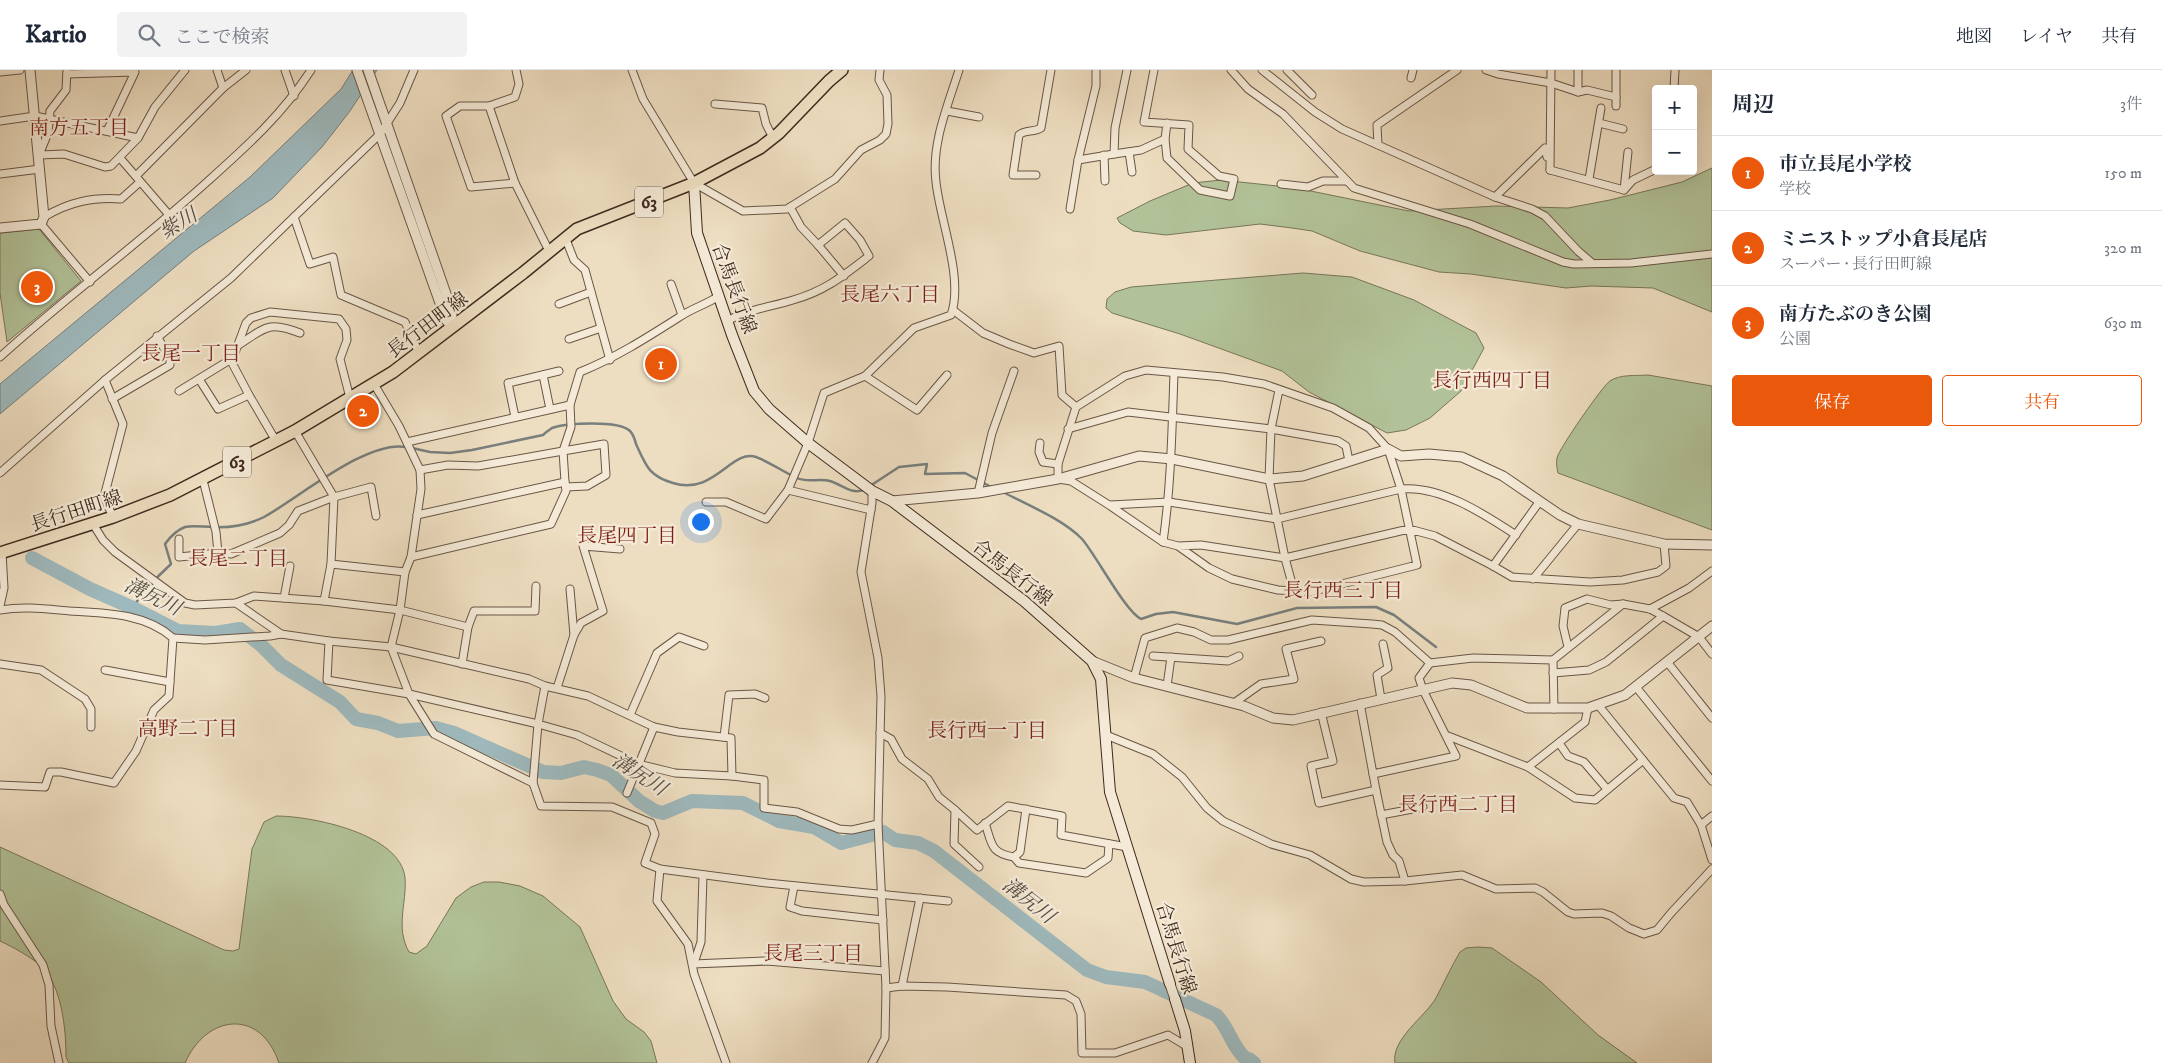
<!DOCTYPE html>
<html lang="ja">
<meta charset="utf-8">
<style>
:root{--surface:#fff;--page:#f2f2f3;--text:#1f2937;--muted:#747a83;--line:#e0e1e3;--accent:#ea580c}
body{margin:0;font-family:"IM FELL DW Pica","Noto Serif JP",serif;background:var(--page);color:var(--text)}
.controls{position:absolute;right:15px;top:15px;display:grid;overflow:hidden;border-radius:5px;box-shadow:0 5px 20px #0002}
.controls button{width:45px;height:45px;display:grid;place-items:center;padding:0;border:0;border-bottom:1px solid var(--line);background:var(--surface);color:var(--text);font:25px sans-serif}
.you{position:absolute;left:700px;top:451px;width:18px;height:18px;margin:-12px;border:4px solid #fff;border-radius:50%;background:#1a73e8;box-shadow:0 0 0 8px #1a73e833}
.badge{display:grid;place-items:center;width:32px;height:32px;border-radius:50%;background:var(--accent);color:#fff;font-size:16px;font-weight:700}
.pin{position:absolute;translate:-50% -50%;border:2px solid #fff;box-shadow:0 1px 5px #0006}
.list{margin:0;padding:0;list-style:none}
h2{display:flex;justify-content:space-between;align-items:center;height:65px;margin:0;padding:0 20px;font-size:21px}
h2 small{font-size:16px;font-weight:400;color:var(--muted)}
.list li{display:grid;grid-template-columns:32px 1fr auto;gap:15px;align-items:center;box-sizing:border-box;height:75px;padding:0 20px;border-top:1px solid var(--line)}
.list b{display:block;font-size:19px;white-space:nowrap}
.list p{margin:0;font-size:16px;white-space:nowrap;color:var(--muted)}
.list em{font-size:16px;font-style:normal;color:var(--muted)}
.actions{display:flex;gap:10px;padding:15px 20px}
.actions a{flex:1;padding:11px 0;border:1px solid var(--accent);border-radius:5px;text-align:center;font-size:18px;color:var(--accent)}
.actions .main{background:var(--accent);color:#fff}
.icon{flex:none;width:28px;height:28px;fill:none;stroke:currentColor;stroke-width:2;stroke-linecap:round;stroke-linejoin:round}
.map{position:relative;flex:none;width:1712px;height:993px;overflow:hidden}
header{display:flex;align-items:center;gap:30px;box-sizing:border-box;height:70px;padding:0 25px;background:var(--surface);border-bottom:1px solid var(--line)}
header strong{font-size:24px}
nav{display:flex;gap:28px;margin-inline-start:auto;font-size:18px}
.search{width:350px;height:45px;background:var(--page);display:flex;align-items:center;gap:12px;box-sizing:border-box;padding:0 18px;border-radius:5px;color:var(--muted);font-size:19px}
main{display:flex}
aside{flex:1;background:var(--surface)}
.map>svg:first-child{display:block}
.green{fill:#b2c298;stroke:#78765a}
.water{fill:#9eb9bd;stroke:#787f7d}
.lines{fill:none;stroke-linecap:round;stroke-linejoin:round}
.stream{stroke:#787f7d;stroke-width:2.5}
.river{stroke:#9eb9bd;stroke-width:14}
.minor-casing{stroke:#6a5646;stroke-width:9}
.tertiary-casing{stroke:#6a5646;stroke-width:11}
.secondary-casing{stroke:#3e291d;stroke-width:12}
.primary-casing{stroke:#3e291d;stroke-width:14}
.minor{stroke:#f4ead7;stroke-width:7}
.tertiary{stroke:#f4ead7;stroke-width:9}
.secondary{stroke:#f4ead7;stroke-width:10}
.primary{stroke:#eedec1;stroke-width:11}
.labels{text-anchor:middle;stroke-width:4.5;stroke-linejoin:round;paint-order:stroke}
.shield{fill:#f4ead7;stroke:#756355;stroke-width:1}
.shield-label{font-size:18px;font-weight:bold;fill:#3e291d}
.street-label{font-size:19px;fill:#3e291d;stroke:#f4ead7}
.neighbourhood-label{font-size:20px;fill:#7a1f14;stroke:#f4ead7}
.water-label{font-size:20px;font-style:italic;fill:#564d45;stroke:#f4ead7}
</style>
<header>
<strong>Kartio</strong>
<div class="search"><svg class="icon" aria-label="search" viewBox="0 0 24 24"><circle cx="10" cy="10" r="6"/><path d="M15 15l6 6"/></svg>ここで検索</div>
<nav><a>地図</a><a>レイヤ</a><a>共有</a></nav>
</header>
<main>
<div class="map">
<svg width="1712" height="993" viewBox="0 0 1712 993">
<rect width="100%" height="100%" fill="#eedec1"/>
<filter id="stains"><feTurbulence type="fractalNoise" baseFrequency=".004" numOctaves="4"/><feColorMatrix values="0 0 0 0 .2 0 0 0 0 .09 0 0 0 0 .02 0 0 0 .5 -.17"/></filter>
<radialGradient id="worn" r=".72"><stop offset=".6" stop-color="#630" stop-opacity="0"/><stop offset="1" stop-color="#630" stop-opacity=".3"/></radialGradient>
<g class="green">
<polygon points="1712,98 1712,242 1653,218 1591,216 1566,218 1471,204 1439,202 1360,181 1312,161 1292,158 1260,154 1166,165 1133,161 1120,153 1117,148 1150,131 1193,113 1221,110 1296,118 1409,141 1496,136 1568,138 1610,130 1682,112"/>
<polygon points="39,159 81,211 7,272 0,223 0,163"/>
<polygon points="1303,203 1352,207 1414,230 1476,263 1484,278 1461,321 1430,348 1406,360 1387,363 1309,322 1282,301 1180,264 1112,243 1106,238 1107,229 1115,222 1131,217"/>
<path d="M1648,305L1712,316V460L1558,403C1557,398 1556,393 1557,388C1558,380 1604,314 1610,311C1620,304 1636,306 1648,305Z"/>
<path d="M276,746C312,746 401,764 405,808C407,833 395,857 409,882L416,884L427,876L456,828L471,817L484,812H499L520,816L543,826L580,857L613,931L626,949L644,962L651,971L657,993H279C260,937 206,945 185,993H69L66,987C66,959 62,915 40,895C29,886 13,877 0,871V777L224,880L233,881L239,879L252,779L264,752Z"/>
<path d="M1478,877L1492,878L1541,912L1598,965L1637,993H1395C1391,969 1425,947 1436,928C1444,913 1451,897 1460,882L1466,878Z"/>
</g>
<polygon class="water" points="353,0 377,0 350,41 322,77 273,128 194,181 0,344 0,314 250,107 341,19"/>
<g class="lines">
<g class="stream">
<path d="M412,378L430,382L450,383L472,380L543,365C545,363 549,360 552,358C566,353 619,350 630,361C633,364 635,370 636,374C646,396 649,406 673,413C714,426 731,379 756,387C770,392 783,402 797,408C807,413 820,408 830,411C843,415 852,426 866,419"/>
<polyline points="870,416 899,397 927,394 925,404 965,403 993,418"/>
<path d="M1003,422C1027,435 1063,449 1082,469C1096,485 1125,541 1141,549L1156,544L1173,542L1237,554L1297,538L1376,537L1394,545L1436,577"/>
<path d="M133,538L144,520L171,494L165,474C170,467 177,460 185,457C193,455 204,457 212,457C230,458 248,455 264,447C299,428 366,370 406,377"/>
</g>
<path class="river" d="M32,488L90,519L133,538L178,561L215,563L240,559L261,575L281,595L340,632L356,649L378,653L398,661L436,658L454,663L543,702L561,703L584,697L597,700L611,705L639,731L655,741L663,743L692,731L743,733L779,751L814,757L841,773L883,762L895,770L918,773L934,781L1087,900L1106,907L1145,912L1216,945C1229,957 1231,976 1246,989H1249L1254,993"/>
<g class="minor-casing">
<g id="minor">
<polyline points="67,0 66,20 50,41 48,63 39,85 64,84 105,97 111,96 138,68 155,37 185,0"/>
<polyline points="217,0 223,18"/>
<polyline points="285,0 294,26"/>
<polyline points="414,0 400,33 380,64 294,147 310,194 333,187 341,225 405,252 419,283"/>
<polyline points="516,0 519,14 515,27 489,36 515,113 549,181"/>
<polyline points="632,0 643,29 694,113 743,141 787,139 835,109 861,80 880,70 886,64 888,54 887,25 879,10 880,0"/>
<polyline points="1127,0 1115,58 1114,84 1141,80 1165,69"/>
<polyline points="1154,0 1144,52 1189,55 1188,79 1219,106 1234,109 1230,126 1200,120 1167,88 1165,69 1167,53"/>
<polyline points="1231,0 1248,19 1283,44 1354,118 1470,154 1563,192 1574,194 1631,193 1712,184"/>
<polyline points="1262,0 1315,42 1342,59 1495,127 1532,139 1545,146 1578,181 1592,193"/>
<polyline points="1287,0 1312,25"/>
<polyline points="1486,0 1498,4 1551,13 1578,22 1578,0"/>
<polyline points="1616,0 1616,36"/>
<polyline points="0,2 20,0"/>
<polyline points="67,4 135,2 107,61"/>
<polyline points="1411,8 1413,0"/>
<polyline points="1674,19 1675,0"/>
<polyline points="1578,22 1587,20 1616,27"/>
<polyline points="715,34 762,38 766,54 773,68"/>
<polyline points="489,36 460,36 446,46 471,117 515,113"/>
<polyline points="947,41 979,47"/>
<polyline points="0,51 35,46 138,68"/>
<polyline points="1599,53 1623,59"/>
<polyline points="1378,75 1377,55 1457,0"/>
<polyline points="1129,82 1132,102"/>
<polyline points="1104,85 1105,111"/>
<polyline points="120,88 170,146"/>
<polyline points="1078,90 1114,84"/>
<polyline points="1550,100 1624,120 1633,110 1656,99"/>
<polyline points="1550,100 1551,0"/>
<polyline points="0,104 40,99"/>
<path d="M1036,105H1013L1019,65C1026,59 1033,63 1041,58L1051,0"/>
<polyline points="136,106 223,18 246,0"/>
<polyline points="1589,109 1601,38"/>
<polyline points="1281,114 1308,117 1323,111 1347,111"/>
<polyline points="1624,120 1628,82"/>
<polyline points="1495,127 1545,78 1547,87"/>
<polyline points="790,137 801,157 818,175"/>
<polyline points="1070,139 1078,90 1096,16 1096,0"/>
<path d="M44,147C69,132 92,127 121,129L140,112"/>
<polyline points="41,154 90,212"/>
<polyline points="565,167 574,190 585,200 610,290"/>
<polyline points="671,214 682,245"/>
<polyline points="559,234 591,222"/>
<polyline points="953,240 983,263 1009,274 1034,283 1059,276 1062,325 1076,337"/>
<path d="M727,251C748,239 771,237 793,230C825,221 843,206 869,186L860,170L845,153L818,175L844,206"/>
<polyline points="569,269 601,258"/>
<path d="M237,276C265,258 268,250 300,263"/>
<path d="M0,287C67,226 141,172 208,111C247,76 282,45 311,0"/>
<polyline points="543,305 550,339"/>
<polyline points="865,306 917,340 947,305"/>
<polyline points="199,309 218,339 249,325 230,289"/>
<polyline points="105,310 123,354 104,427 113,447"/>
<polyline points="374,314 399,356 420,400 421,419 411,487 405,502 400,540 391,577 409,624 434,664 533,713"/>
<polyline points="1279,320 1271,359 1269,409 1285,488 1294,521"/>
<polyline points="179,321 233,288 246,253 251,248 270,242 339,249 346,259 347,270 340,289 350,328"/>
<polyline points="249,325 276,371"/>
<polyline points="112,329 170,295 170,289 157,266"/>
<polyline points="515,347 508,313 559,301"/>
<polyline points="1068,359 1128,342 1271,359 1338,371 1346,376 1349,391"/>
<polyline points="295,361 334,427 331,494 324,531"/>
<path d="M407,372L570,335L580,302C617,287 648,267 681,246C693,238 707,234 719,226"/>
<polyline points="1040,373 1039,382 1043,392 1058,394"/>
<polyline points="420,400 448,395 478,396 563,381 565,412"/>
<polyline points="0,403 105,310 231,208 294,147"/>
<polyline points="566,417 587,416 606,405 604,374 563,381 571,357 570,335"/>
<polyline points="788,420 871,440"/>
<polyline points="872,421 872,433 861,502 878,588 881,626 878,754 886,918 885,968 872,993"/>
<polyline points="978,423 992,363 1014,301"/>
<path d="M706,432H726L766,449L788,420L808,373L824,323L865,306L914,258L951,245C964,208 940,151 936,112C931,74 948,35 959,0"/>
<path d="M1110,435L1169,432L1277,449L1401,419C1440,415 1484,444 1516,465"/>
<polyline points="93,454 103,470 115,482 185,533 195,535 236,533 254,526 324,531 400,540 468,557 462,594"/>
<polyline points="179,469 179,487 218,483 216,462 203,410"/>
<path d="M1163,472C1171,416 1172,360 1174,303"/>
<polyline points="1178,476 1209,498 1232,509 1278,520 1310,522 1417,495 1401,419 1388,379 1369,358 1333,338 1264,314 1223,307 1146,300 1125,306 1076,337 1058,394 1058,409 1071,411 1109,435 1163,472 1178,476 1201,475 1285,488 1409,459 1435,466 1493,496 1512,507 1590,512 1623,510 1658,502 1666,496 1664,474"/>
<polyline points="218,483 231,484 280,463 289,455 298,441 334,427 371,417 376,446"/>
<polyline points="411,487 551,454 566,421 565,412 417,445"/>
<polyline points="331,494 405,502"/>
<polyline points="1493,496 1540,431"/>
<polyline points="1533,509 1578,454"/>
<polyline points="284,528 290,496"/>
<polyline points="236,533 281,564 329,571 391,577 529,609 545,616 588,626 654,657 678,662 731,668 732,706"/>
<polyline points="0,536 4,518 2,482"/>
<polyline points="1650,539 1689,518 1712,501"/>
<path d="M0,540C24,536 46,539 70,541C105,543 145,543 173,568L169,626L154,640L136,681L114,713L61,702H50L45,717L0,715"/>
<polyline points="468,557 474,541 535,541 536,516"/>
<polyline points="574,565 581,553 603,541 583,476 620,479"/>
<polyline points="173,568 205,570 270,566 281,564"/>
<polyline points="329,571 327,610 409,624 538,654 577,665 638,694 675,703 732,706 764,710 764,738 797,742 839,759 852,760 878,754"/>
<polyline points="1568,577 1563,556 1565,538 1587,529 1611,535 1623,534"/>
<polyline points="1153,586 1228,591 1239,586"/>
<polyline points="1553,590 1554,639"/>
<polyline points="1668,593 1712,648"/>
<polyline points="0,594 41,600 85,629 91,639 91,657"/>
<polyline points="105,600 170,612"/>
<polyline points="1553,603 1589,600 1606,592 1663,546"/>
<polyline points="1134,608 1145,568 1177,558 1194,562 1211,570 1228,570 1312,550 1372,554 1382,555 1395,562 1430,593 1473,588 1553,590 1623,534 1650,539 1663,546 1699,567 1712,584"/>
<polyline points="545,616 538,654 533,713 541,736 612,737 651,753 655,764 645,793 660,799 767,813 948,831"/>
<polyline points="1167,616 1171,587"/>
<polyline points="1636,617 1712,711"/>
<polyline points="557,618 574,565 570,519"/>
<polyline points="1381,629 1377,605 1388,598 1383,574"/>
<polyline points="1234,633 1261,614 1294,609 1286,579 1321,571"/>
<polyline points="1360,633 1373,704 1456,686 1423,620 1419,608 1430,593"/>
<polyline points="1599,636 1674,728 1687,732 1701,755 1712,790"/>
<polyline points="1321,642 1333,691 1311,696 1319,733 1376,720 1373,704"/>
<polyline points="630,645 657,583 679,567 704,576"/>
<polyline points="880,663 891,669 902,689 928,709 939,727 955,740 954,774 979,797"/>
<polyline points="1106,665 1153,684 1182,707 1207,738 1223,751 1271,774 1310,785 1351,809 1364,812 1405,811 1462,805 1496,819 1535,818 1543,822 1568,842 1574,844 1602,843 1611,846 1629,858 1644,864 1657,860 1671,843 1712,799"/>
<polyline points="1448,666 1528,697 1575,728 1595,730 1643,690"/>
<polyline points="724,667 729,625 755,624 765,628"/>
<polyline points="1559,673 1568,686 1584,692 1607,719"/>
<polyline points="1528,697 1585,652 1588,638"/>
<polyline points="1376,720 1387,772 1393,785 1399,791 1405,811"/>
<polyline points="627,723 654,657"/>
<polyline points="1026,739 1020,782 1014,787 1019,793 1086,803 1108,788 1109,774"/>
<polyline points="955,740 977,760 1008,736 1062,746 1061,765 1127,777"/>
<polyline points="1381,745 1423,737"/>
<path d="M985,753C992,774 990,783 1014,787"/>
<polyline points="1701,755 1712,746"/>
<polyline points="660,799 657,831 688,874 694,904 726,993"/>
<polyline points="794,816 790,837 802,841 883,850"/>
<polyline points="0,824 4,835 43,895 49,915 51,956 59,993"/>
<polyline points="694,893 701,872 703,805"/>
<polyline points="693,894 767,891 885,901"/>
<polyline points="902,916 920,828"/>
<polyline points="886,918 902,916 947,917 1066,925 1076,931 1081,944 1082,983 1115,983 1168,965 1188,977"/>
</g>
</g>
<g class="tertiary-casing">
<g id="tertiary">
<polyline points="357,0 446,250 452,257"/>
<polyline points="368,0 452,241 452,257"/>
<polyline points="0,158 41,154 44,147 30,0"/>
<polyline points="892,431 978,423 1058,409 1139,386 1172,389 1269,409 1303,406 1388,379 1401,386 1429,384 1462,387 1503,406 1560,445 1578,454 1664,474 1712,475"/>
<polyline points="1092,591 1134,608 1244,636 1273,648 1293,650 1452,613 1471,615 1527,638 1588,638 1625,625 1712,556"/>
<polyline points="1170,914 1175,929"/>
</g>
</g>
<g class="secondary-casing">
<g id="secondary">
<polyline points="694,113 697,163 732,265 754,321 769,339 808,373 872,421 892,431 1024,531 1092,591 1101,609 1110,722 1170,914"/>
<polyline points="1175,929 1185,961 1190,993"/>
</g>
</g>
<g class="primary-casing">
<polyline id="primary" points="0,483 113,447 170,425 295,361 393,302 523,203 577,159 694,113 760,78 779,63 829,11 842,0"/>
</g>
<use href="#minor" class="minor"/>
<use href="#tertiary" class="tertiary"/>
<use href="#secondary" class="secondary"/>
<use href="#primary" class="primary"/>
</g>
<g class="labels">
<g class="shield">
<rect x="635" y="116.5" width="28" height="31" rx="4"/>
<rect x="223" y="376.5" width="28" height="31" rx="4"/>
</g>
<g class="shield-label">
<text x="649" y="138">63</text>
<text x="237" y="398">63</text>
</g>
<g class="street-label">
<text transform="translate(735 218) rotate(70)" y="7">合馬長行線</text>
<text transform="translate(427 254) rotate(-37)" y="7">長行田町線</text>
<text transform="translate(76 440) rotate(-18)" y="7">長行田町線</text>
<text transform="translate(1013 502) rotate(38)" y="7">合馬長行線</text>
<text transform="translate(1177 878) rotate(73)" y="7">合馬長行線</text>
</g>
<g class="neighbourhood-label">
<text x="79" y="64">南方五丁目</text>
<text x="890" y="231">長尾六丁目</text>
<text x="191" y="290">長尾一丁目</text>
<text x="1492" y="317">長行西四丁目</text>
<text x="627" y="472">長尾四丁目</text>
<text x="238" y="495">長尾二丁目</text>
<text x="1343" y="527">長行西三丁目</text>
<text x="188" y="665">高野二丁目</text>
<text x="987" y="667">長行西一丁目</text>
<text x="1458" y="741">長行西二丁目</text>
<text x="813" y="890">長尾三丁目</text>
</g>
<g class="water-label">
<text transform="translate(178 153) rotate(-31)" y="7">紫川</text>
<text transform="translate(153 526) rotate(26)" y="7">溝尻川</text>
<text transform="translate(640 704) rotate(33)" y="7">溝尻川</text>
<text transform="translate(1029 830) rotate(38)" y="7">溝尻川</text>
</g>
</g>
<rect width="100%" height="100%" filter="url(#stains)"/>
<rect width="100%" height="100%" fill="url(#worn)"/>
</svg>
<div class="controls">
<button>+</button>
<button>−</button>
</div>
<div class="you"></div>
<div class="pin badge" style="left:661px;top:294px">1</div>
<div class="pin badge" style="left:363px;top:341px">2</div>
<div class="pin badge" style="left:37px;top:217px">3</div>
</div>
<aside>
<h2>周辺<small>3件</small></h2>
<ul class="list">
<li><span class="badge">1</span><div><b>市立長尾小学校</b><p>学校</p></div><em>150 m</em></li>
<li><span class="badge">2</span><div><b>ミニストップ小倉長尾店</b><p>スーパー · 長行田町線</p></div><em>320 m</em></li>
<li><span class="badge">3</span><div><b>南方たぶのき公園</b><p>公園</p></div><em>630 m</em></li>
</ul>
<div class="actions"><a class="main">保存</a><a>共有</a></div>
</aside>
</main>
